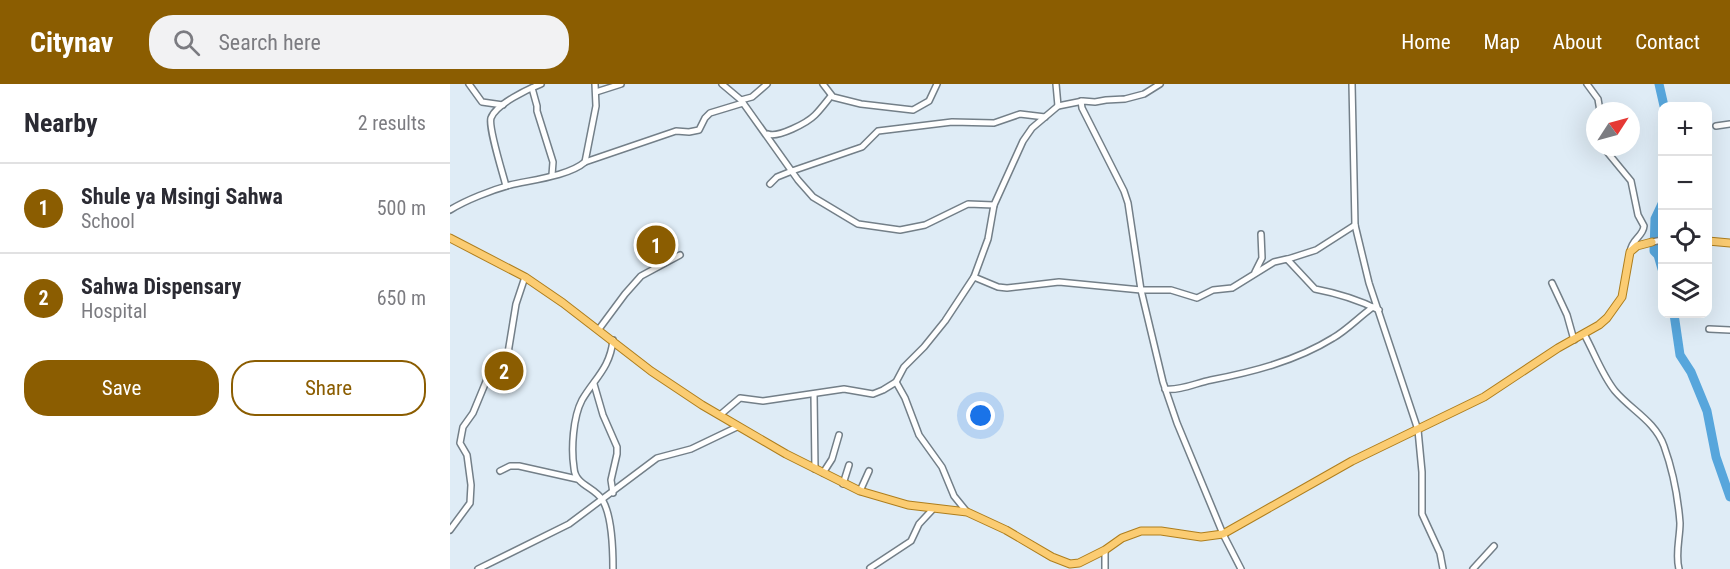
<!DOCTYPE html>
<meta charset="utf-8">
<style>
:root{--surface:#fff;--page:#f2f2f3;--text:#2b2b33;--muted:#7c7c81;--line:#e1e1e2;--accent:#8b5d01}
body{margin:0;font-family:"Roboto Condensed",sans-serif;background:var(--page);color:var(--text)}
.controls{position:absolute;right:18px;top:18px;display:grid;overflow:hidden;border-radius:12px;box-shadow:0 6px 24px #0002}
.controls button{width:54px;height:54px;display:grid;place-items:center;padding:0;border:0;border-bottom:2px solid var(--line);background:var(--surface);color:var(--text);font:30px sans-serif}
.compass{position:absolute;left:1136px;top:18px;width:54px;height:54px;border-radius:50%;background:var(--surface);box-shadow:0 6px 24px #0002;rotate:54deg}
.you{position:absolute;left:531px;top:332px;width:21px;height:21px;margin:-15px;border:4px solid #fff;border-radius:50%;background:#1a73e8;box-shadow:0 0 0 9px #1a73e833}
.badge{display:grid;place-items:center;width:39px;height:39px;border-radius:50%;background:var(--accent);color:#fff;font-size:20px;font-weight:700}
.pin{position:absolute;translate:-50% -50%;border:3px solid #fff;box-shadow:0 2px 6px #0006}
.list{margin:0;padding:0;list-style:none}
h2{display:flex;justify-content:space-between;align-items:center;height:78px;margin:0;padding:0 24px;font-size:26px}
h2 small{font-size:20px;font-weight:400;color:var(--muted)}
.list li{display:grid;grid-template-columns:39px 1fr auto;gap:18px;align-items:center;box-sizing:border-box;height:90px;padding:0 24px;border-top:2px solid var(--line)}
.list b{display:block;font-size:22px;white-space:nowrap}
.list p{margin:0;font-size:20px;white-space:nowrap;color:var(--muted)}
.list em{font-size:20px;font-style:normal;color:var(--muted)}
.actions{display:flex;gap:12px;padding:18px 24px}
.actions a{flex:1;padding:14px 0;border:2px solid var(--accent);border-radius:24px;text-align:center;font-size:21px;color:var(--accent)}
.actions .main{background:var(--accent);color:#fff}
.icon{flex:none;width:33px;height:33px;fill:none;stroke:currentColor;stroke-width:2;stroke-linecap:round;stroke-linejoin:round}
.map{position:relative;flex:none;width:1280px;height:485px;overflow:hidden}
header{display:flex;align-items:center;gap:36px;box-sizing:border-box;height:84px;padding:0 30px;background:var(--accent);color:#fff}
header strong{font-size:28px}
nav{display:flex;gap:33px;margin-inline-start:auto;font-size:21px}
.search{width:420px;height:54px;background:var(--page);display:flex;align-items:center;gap:15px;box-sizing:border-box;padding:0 21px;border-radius:24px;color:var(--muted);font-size:22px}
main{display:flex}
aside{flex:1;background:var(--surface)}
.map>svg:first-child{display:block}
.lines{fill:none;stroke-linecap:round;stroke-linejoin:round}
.river{stroke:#57a6dc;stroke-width:9}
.minor-casing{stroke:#737f88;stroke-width:8}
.major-casing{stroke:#ae7e1d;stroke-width:9}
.minor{stroke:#fff;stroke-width:5}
.major{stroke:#fbcc72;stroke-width:7}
</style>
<header>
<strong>Citynav</strong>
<div class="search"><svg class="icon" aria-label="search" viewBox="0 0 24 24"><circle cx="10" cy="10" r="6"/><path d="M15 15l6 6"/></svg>Search here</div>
<nav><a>Home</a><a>Map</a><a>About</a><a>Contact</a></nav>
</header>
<main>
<aside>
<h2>Nearby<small>2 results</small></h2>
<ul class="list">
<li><span class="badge">1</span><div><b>Shule ya Msingi Sahwa</b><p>School</p></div><em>500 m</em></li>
<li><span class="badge">2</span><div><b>Sahwa Dispensary</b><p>Hospital</p></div><em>650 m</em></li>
</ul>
<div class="actions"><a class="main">Save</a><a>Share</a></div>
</aside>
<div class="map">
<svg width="1280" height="485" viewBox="0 0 1280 485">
<rect width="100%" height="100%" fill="#dfecf6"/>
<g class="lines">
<g class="river">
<polyline points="1209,0 1214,22"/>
<polyline points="1212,120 1205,135 1204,167 1208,171 1212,185"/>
<polyline points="1224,230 1230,271 1241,288 1257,327 1266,373 1280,413"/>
</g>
<g class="minor-casing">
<g id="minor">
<polyline points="19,0 32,18 53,21"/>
<polyline points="272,0 291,16 302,13 317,0"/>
<polyline points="373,0 383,13 411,20 463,26 479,17 487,0"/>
<polyline points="606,0 608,22"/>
<polyline points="902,0 905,141 919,199 968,346 972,388 972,430 990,469 993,485"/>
<polyline points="1137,0 1148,15 1150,27"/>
<polyline points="82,4 87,22 87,27 103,78 102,91"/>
<polyline points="146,8 171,0"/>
<polyline points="291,16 348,96 363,113 408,140 450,146 475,141 518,120 544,121"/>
<polyline points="631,17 632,24 674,107 678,119 691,206 713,298 727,339 773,450 791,485"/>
<polyline points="1266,42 1280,40"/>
<path d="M318,50C328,54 357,39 365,31C371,25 376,18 381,12"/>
<path d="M1153,63L1181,97L1188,131L1194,142C1193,153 1182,154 1180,168"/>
<polyline points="135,78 226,47 239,48 249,46 255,34 260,29 293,19"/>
<polyline points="320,100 327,93 342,87 412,63 428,47 502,38 544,39 570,30 595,33"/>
<path d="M56,102C53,90 38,43 41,34C46,20 78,5 91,0"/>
<path d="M0,126C16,116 42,106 60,101C81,96 119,92 135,78L146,22L145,0"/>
<polyline points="1202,158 1212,156"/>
<polyline points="838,175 866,166 905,141"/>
<polyline points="805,188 812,174 811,150"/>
<path d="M524,193L548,203L557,204L609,198L691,206H721L747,214L763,206L782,204L824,178L837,175L865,205C886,209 909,216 929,226"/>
<polyline points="1102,199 1117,231 1124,256"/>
<polyline points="149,245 175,210 191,192 230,171"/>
<polyline points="1259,245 1280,246"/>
<path d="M1134,250C1144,268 1152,291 1165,307C1181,326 1205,337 1214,362C1223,387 1228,413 1230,439C1230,454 1225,470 1229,485"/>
<polyline points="57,275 66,220 75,193"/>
<polyline points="446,298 455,314 469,351 492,383 504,412 517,428"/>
<polyline points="144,300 153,331 167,363 167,370 161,396 163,409"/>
<path d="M715,305C730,307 746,299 761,296C802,288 846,277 883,254C897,246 909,233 923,223"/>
<polyline points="364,310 365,385"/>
<polyline points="270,331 290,314 313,317 394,305 423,310 433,306 446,298 454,283 474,263 495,237 524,193 538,155 544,121 573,57 582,44 608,22 633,17 645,18 656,16 675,15 694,10 710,0"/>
<polyline points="50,387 60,382 69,382 127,395"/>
<polyline points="373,389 382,375 389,351"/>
<polyline points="393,400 399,381"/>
<polyline points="410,407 419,387"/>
<polyline points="0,446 20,419 21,401 17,371 10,359 13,343 23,329 42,283"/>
<polyline points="420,484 461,457 469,440 483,425"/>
<polyline points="28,485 119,440 207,374 241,365 287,343"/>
<path d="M163,485C163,467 162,433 153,417C146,403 125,402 124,384C121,365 123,333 132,316C145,294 160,284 163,256"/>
<polyline points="655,485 655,466"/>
<polyline points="1023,485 1044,462"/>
</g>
</g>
<g class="major-casing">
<g id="major">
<polyline points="0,154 75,193 113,219 201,287 252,321 336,370 410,407 458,421 517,428 556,446 602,473 620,480 629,479 655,466 672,454 691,447 711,447 751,453 773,450 902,377 1034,313 1108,264 1149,241 1157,234 1172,213 1180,168 1187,162 1202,158"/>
<polyline points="1258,157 1280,159"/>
</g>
</g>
<use href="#minor" class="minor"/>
<use href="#major" class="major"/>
</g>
</svg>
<div class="controls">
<button>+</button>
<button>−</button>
<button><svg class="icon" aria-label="locate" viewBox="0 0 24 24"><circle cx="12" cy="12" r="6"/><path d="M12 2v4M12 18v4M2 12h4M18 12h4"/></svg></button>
<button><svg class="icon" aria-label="layers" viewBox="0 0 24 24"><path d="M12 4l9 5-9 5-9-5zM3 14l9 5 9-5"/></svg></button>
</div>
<svg class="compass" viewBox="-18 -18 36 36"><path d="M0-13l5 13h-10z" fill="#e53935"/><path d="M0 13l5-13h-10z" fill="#7c7c81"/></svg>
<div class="you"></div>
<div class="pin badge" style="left:206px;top:161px">1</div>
<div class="pin badge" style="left:54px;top:287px">2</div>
</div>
</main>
